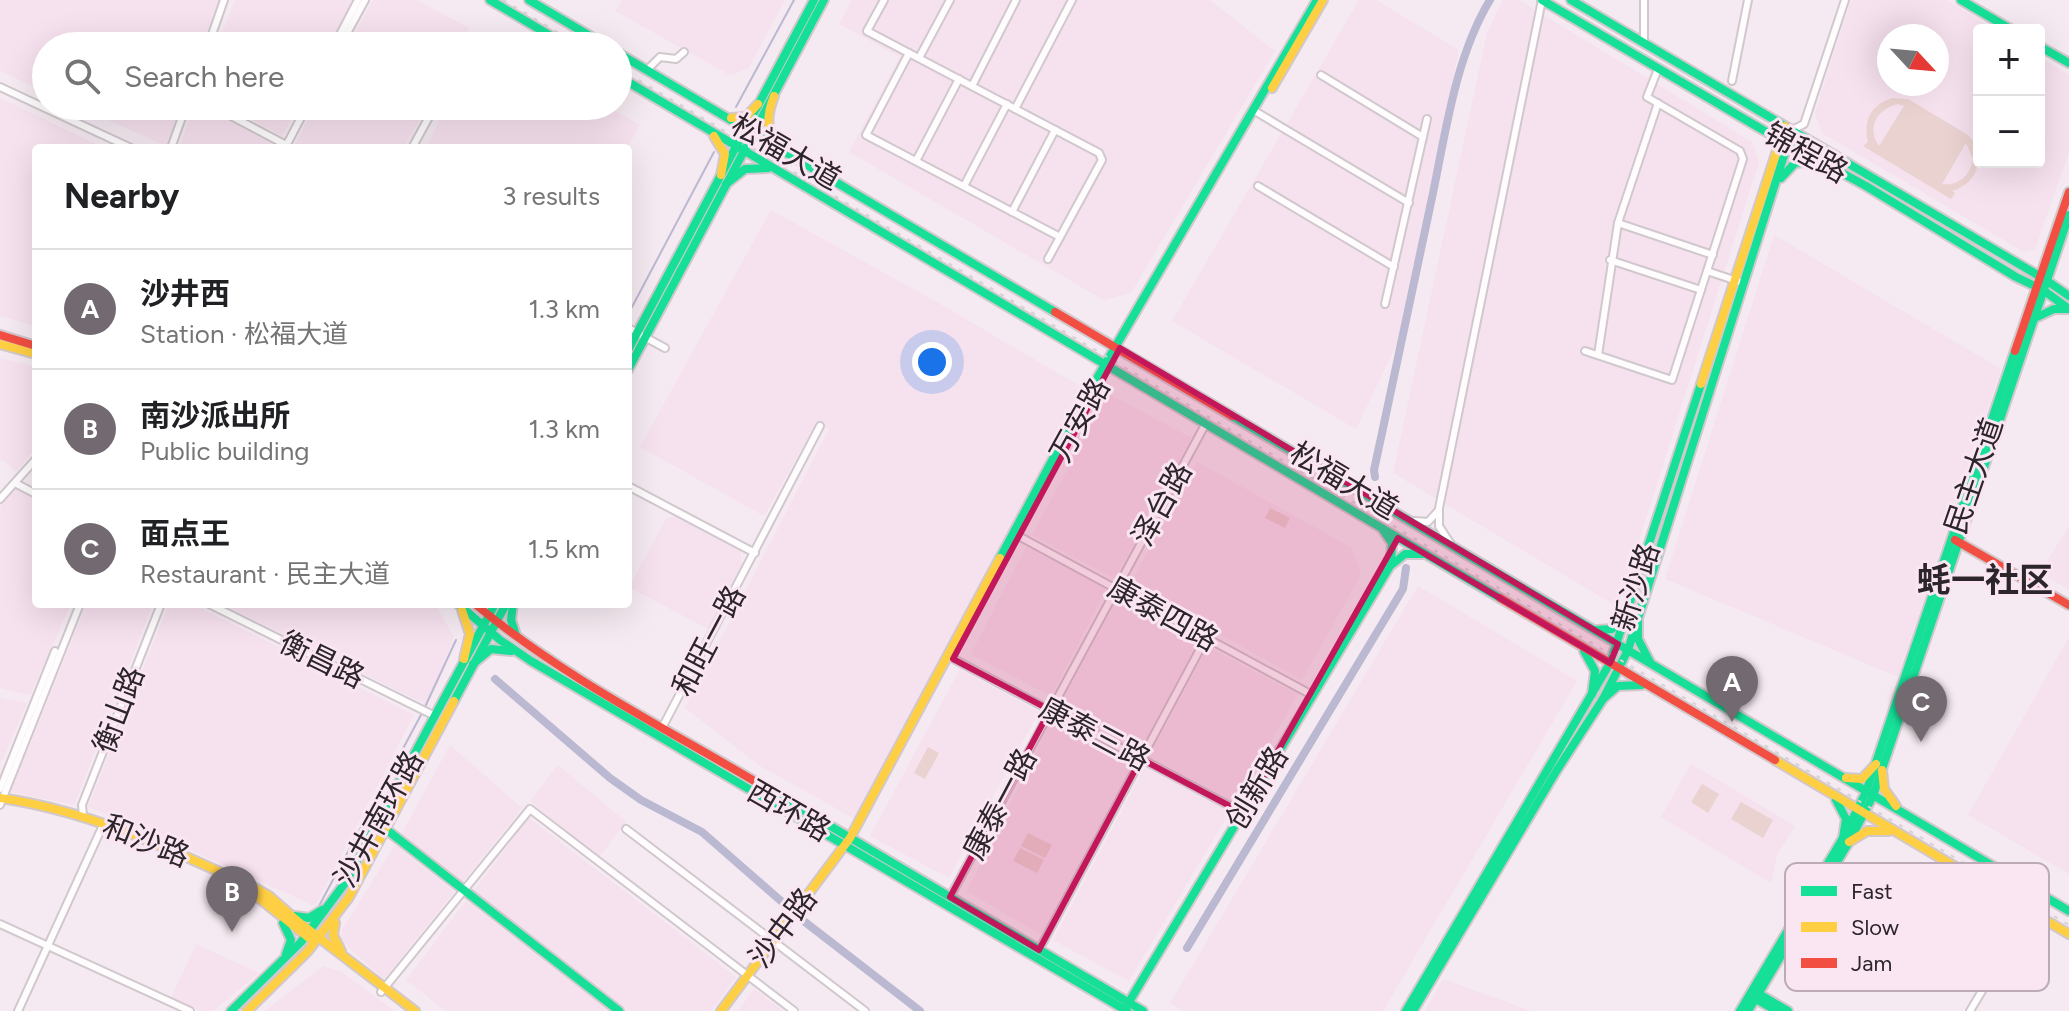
<!DOCTYPE html>
<meta charset="utf-8">
<style>
:root{--surface:#fff;--page:#f2f2f2;--text:#202124;--muted:#757577;--line:#e0e0e0;--accent:#726a70}
body{margin:0;font-family:Figtree,"Noto Sans SC",sans-serif;background:var(--page);color:var(--text)}
.controls{position:absolute;right:24px;top:24px;display:grid;overflow:hidden;border-radius:8px;box-shadow:0 8px 32px #0002}
.controls button{width:72px;height:72px;display:grid;place-items:center;padding:0;border:0;border-bottom:2px solid var(--line);background:var(--surface);color:var(--text);font:40px sans-serif}
.compass{position:absolute;left:1877px;top:24px;width:72px;height:72px;border-radius:50%;background:var(--surface);box-shadow:0 8px 32px #0002;rotate:116deg}
.you{position:absolute;left:932px;top:362px;width:28px;height:28px;margin:-20px;border:6px solid #fff;border-radius:50%;background:#1a73e8;box-shadow:0 0 0 12px #1a73e833}
.badge{display:grid;place-items:center;width:52px;height:52px;border-radius:50%;background:var(--accent);color:#fff;font-size:26px;font-weight:700}
.pin{position:absolute;translate:-50% -66px;filter:drop-shadow(0 2px 4px #0008)}
.pin::after{content:'';position:absolute;top:42px;width:28px;height:24px;background:inherit;clip-path:polygon(0 0,100% 0,50% 100%)}
.list{margin:0;padding:0;list-style:none}
h2{display:flex;justify-content:space-between;align-items:center;height:104px;margin:0;padding:0 32px;font-size:34px}
h2 small{font-size:26px;font-weight:400;color:var(--muted)}
.list li{display:grid;grid-template-columns:52px 1fr auto;gap:24px;align-items:center;box-sizing:border-box;height:120px;padding:0 32px;border-top:2px solid var(--line)}
.list b{display:block;font-size:30px;white-space:nowrap}
.list p{margin:0;font-size:26px;white-space:nowrap;color:var(--muted)}
.list em{font-size:26px;font-style:normal;color:var(--muted)}
.icon{flex:none;width:44px;height:44px;fill:none;stroke:currentColor;stroke-width:2;stroke-linecap:round;stroke-linejoin:round}
.map{position:relative;flex:none;width:2069px;height:1011px;overflow:hidden}
.search{position:absolute;background:var(--surface);box-shadow:0 8px 32px #0002;left:32px;top:32px;width:600px;height:88px;display:flex;align-items:center;gap:20px;box-sizing:border-box;padding:0 28px;border-radius:44px;color:var(--muted);font-size:30px}
.panel{position:absolute;background:var(--surface);box-shadow:0 8px 32px #0002;left:32px;top:144px;width:600px;height:464px;border-radius:8px}
.map>svg:first-child{display:block}
.built{fill:#f6e1ee;fill-rule:evenodd}
.green{fill:#ead2d0;fill-rule:evenodd}
.lines{fill:none;stroke-linecap:round;stroke-linejoin:round}
.stream{stroke:#bbb8d2;stroke-width:2}
.river{stroke:#bbb8d2;stroke-width:8}
.street-casing{stroke:#d1c8cd;stroke-width:10}
.fast-casing{stroke:#d1c8cd;stroke-width:12}
.slow-casing{stroke:#d1c8cd;stroke-width:12}
.jam-casing{stroke:#d1c8cd;stroke-width:12}
.street{stroke:#fefcfd;stroke-width:6}
.fast{stroke:#16e098;stroke-width:8}
.slow{stroke:#ffcf43;stroke-width:8}
.jam{stroke:#f24e42;stroke-width:8}
.rail{stroke:#d5d2d4;stroke-width:2;stroke-dasharray:4 8;stroke-linecap:butt}
.marked{fill:#c2185b;fill-opacity:0.2;stroke:#c2185b;stroke-width:6;stroke-linejoin:round}
.labels{text-anchor:middle;stroke-width:6;stroke-linejoin:round;paint-order:stroke}
.street-label{font-size:30px;fill:#2c252a;stroke:#fae5f2}
.quarter-label{font-size:34px;font-weight:bold;fill:#2c252a;stroke:#fae5f2}
.key{fill:#fae5f2;stroke:#bcabb6;stroke-width:2}
.key-label{font-size:22px;fill:#2c252a}
</style>
<div class="map">
<svg width="2069" height="1011" viewBox="0 0 2069 1011">
<rect width="100%" height="100%" fill="#f5eaf1"/>
<g class="built">
<polygon points="0,0 219,0 202,46 46,46 46,92 0,71"/>
<polygon points="235,0 353,0 329,46 217,46"/>
<polygon points="373,0 417,0 469,28 459,46 348,46"/>
<polygon points="622,0 785,0 748,69 730,75 615,11"/>
<polygon points="852,0 1210,0 1275,51 1131,293 1104,300 849,152 900,57 839,24"/>
<polygon points="1359,0 1376,0 1459,50 1397,344 1356,429 1172,321"/>
<polygon points="1503,0 1519,0 1752,142 1759,162 1618,607 1393,473 1487,33"/>
<path d="M1851,0H1947L1996,30H1979V162H2039V56L2069,75V152L2035,249L2024,252L1822,133L1815,113ZM1889,36H1937V84H1889Z"/>
<polygon points="0,98 104,148 36,148 36,326 0,316"/>
<polygon points="77,106 180,106 166,146"/>
<polygon points="194,106 200,106 274,145 273,148 179,148"/>
<polygon points="226,106 298,106 282,136"/>
<polygon points="315,106 427,106 404,148 293,148"/>
<polygon points="446,106 607,106 640,125 627,148 426,148"/>
<polygon points="771,210 935,301 1083,388 885,765 855,819 760,766 685,708 829,429 817,422 764,516 640,447"/>
<polygon points="1774,235 2001,369 1898,677 1665,579"/>
<polygon points="0,358 36,367 36,448 16,471 3,460 0,462"/>
<polygon points="1109,394 1191,438 1115,579 1032,535"/>
<polygon points="1197,462 1352,548 1361,574 1302,680 1130,584"/>
<polygon points="16,489 36,499 36,604 71,604 30,695 0,688 0,506"/>
<polygon points="677,516 740,550 742,564 708,629 629,587 666,519"/>
<polygon points="2069,526 2069,590 2040,573"/>
<polygon points="1026,547 1107,588 1051,696 971,654"/>
<polygon points="1418,586 1577,681 1383,1011 1183,1011 1170,1003"/>
<polygon points="1128,600 1202,640 1140,754 1068,714 1063,700 1114,604"/>
<polygon points="87,604 153,604 74,805 11,792"/>
<polygon points="169,604 193,604 414,715 315,906 148,831 88,807"/>
<polygon points="222,604 435,604 454,637 427,705"/>
<polygon points="2069,637 2069,874 1968,815"/>
<polygon points="1208,647 1297,694 1238,804 1149,757"/>
<polygon points="960,669 1039,712 949,878 870,836"/>
<polygon points="0,698 27,703 2,761 0,761"/>
<polygon points="1067,724 1125,754 1129,770 1041,935 967,891 1049,726"/>
<polygon points="450,745 522,808 462,883 401,835"/>
<polygon points="1691,764 1795,826 1777,855 1771,883 1661,817"/>
<polygon points="558,765 626,822 599,857 530,801"/>
<polygon points="1145,767 1230,812 1129,981 1053,940"/>
<polygon points="529,818 736,977 711,1011 628,1011 473,892"/>
<polygon points="395,845 454,892 384,979 350,949 341,937 342,930"/>
<polygon points="466,901 609,1011 446,1011 406,980"/>
<polygon points="196,944 259,973 213,1011 200,1011 171,998"/>
<polygon points="323,966 340,971 395,1011 265,1011"/>
<polygon points="1443,979 1531,1011 1425,1011"/>
<polygon points="754,989 783,1011 738,1011"/>
</g>
<g class="green">
<path d="M1892,98L1908,99L1968,135C1988,154 1978,184 1952,191L1955,193L1951,199L1863,146L1868,142C1863,120 1871,105 1892,98ZM1898,104L1904,106L1879,146C1866,128 1877,109 1898,104ZM1966,143L1973,159C1970,176 1959,186 1942,184Z"/>
<polygon points="1270,508 1290,518 1285,528 1265,518"/>
<polygon points="928,747 939,753 925,779 914,773"/>
<polygon points="1702,784 1719,794 1708,813 1691,802"/>
<polygon points="1741,802 1773,820 1763,838 1731,819"/>
<polygon points="1028,833 1052,845 1045,858 1021,846"/>
<polygon points="1020,848 1044,860 1037,873 1013,861"/>
</g>
<g class="lines">
<g class="stream">
<polyline points="736,107 794,0"/>
<polyline points="632,307 714,152"/>
<polyline points="425,707 456,640"/>
<polyline points="319,906 422,713"/>
</g>
<g class="river">
<path d="M1375,477L1374,470C1394,378 1413,286 1433,193C1446,130 1456,56 1490,0"/>
<polyline points="495,679 610,778 641,800 702,832 789,908"/>
<polyline points="805,922 920,1011"/>
<polyline points="1187,948 1403,589 1406,568"/>
</g>
<g class="street-casing">
<g id="street">
<polyline points="884,0 867,31 1099,153 1102,160 1048,259"/>
<polyline points="1644,43 1644,0"/>
<polyline points="208,46 224,0"/>
<polyline points="334,46 358,0"/>
<polyline points="340,46 365,0"/>
<polyline points="909,53 866,135 1060,237"/>
<polyline points="919,58 950,0"/>
<polyline points="647,70 660,57 676,59 684,52"/>
<polyline points="1321,75 1423,137"/>
<polyline points="1732,81 1748,0"/>
<polyline points="972,86 1016,0"/>
<polyline points="0,87 131,148"/>
<polyline points="212,106 286,145"/>
<polyline points="1015,109 1072,0"/>
<polyline points="1253,110 1409,203"/>
<polyline points="1792,130 1804,124 1845,0"/>
<polyline points="171,148 186,106"/>
<polyline points="285,148 307,106"/>
<polyline points="412,148 435,106"/>
<polyline points="916,161 959,79"/>
<polyline points="964,186 1007,104"/>
<polyline points="1258,186 1394,267"/>
<polyline points="1012,212 1055,130"/>
<polyline points="1618,223 1713,255"/>
<polyline points="1610,260 1701,290"/>
<polyline points="1707,271 1743,283"/>
<polyline points="1385,304 1427,119"/>
<polyline points="628,328 665,348"/>
<polyline points="1585,351 1672,380 1743,159 1740,151 1647,97 1658,69"/>
<polyline points="1598,355 1618,223 1658,103"/>
<polyline points="15,483 36,494"/>
<polyline points="628,486 755,553"/>
<polyline points="0,499 36,459"/>
<polyline points="1415,521 1428,522 1438,511"/>
<polyline points="1013,533 1312,695"/>
<polyline points="1450,543 1439,526 1439,508 1542,0"/>
<polyline points="209,604 435,716"/>
<polyline points="948,656 1243,813"/>
<polyline points="662,728 820,426"/>
<polyline points="0,789 55,651"/>
<polyline points="0,805 80,604"/>
<polyline points="83,816 82,805 161,604"/>
<polyline points="626,829 865,1011"/>
<polyline points="950,897 1206,423"/>
<polyline points="0,924 190,1011"/>
<polyline points="1039,950 1206,638"/>
<polyline points="381,992 530,809 794,1011"/>
<polyline points="18,1011 104,823"/>
<polyline points="1970,1011 2004,954"/>
</g>
</g>
<g class="fast-casing">
<g id="fast">
<polyline points="490,0 568,46"/>
<polyline points="529,0 607,46"/>
<polyline points="1542,0 1763,130 1866,186 2016,277 2043,290 2069,309"/>
<polyline points="1571,0 2046,280 2069,296"/>
<polyline points="1961,0 2012,30"/>
<polyline points="2039,46 2069,63"/>
<polyline points="618,53 1055,312"/>
<polyline points="618,76 1500,598"/>
<polyline points="1781,178 1795,163 1816,161"/>
<polyline points="726,184 745,169 768,168"/>
<polyline points="2035,318 2054,309 2067,309"/>
<polyline points="628,350 814,0"/>
<polyline points="628,370 824,0"/>
<polyline points="1232,416 2069,911"/>
<polyline points="1383,530 1392,543 1391,561"/>
<polyline points="1000,558 1085,399 1317,0"/>
<polyline points="458,604 500,640 531,661 1127,1011"/>
<polyline points="513,604 511,620 516,635"/>
<polyline points="1638,620 1638,639 1650,662"/>
<polyline points="1597,630 1612,629 1630,606"/>
<polyline points="1584,651 1595,671 1592,694"/>
<polyline points="473,664 491,649 511,651"/>
<polyline points="1603,699 1618,686 1642,685"/>
<polyline points="454,701 506,604"/>
<polyline points="756,782 1143,1011"/>
<polyline points="1836,800 1846,819 1843,838"/>
<polyline points="387,830 619,1011"/>
<polyline points="295,916 309,918 322,910"/>
<polyline points="283,923 291,940 286,954"/>
<polyline points="1754,991 1788,1011"/>
<polyline points="1754,998 1777,1011"/>
<polyline points="1126,1007 1390,566 1405,554 1425,554"/>
<polyline points="231,1011 301,942 345,883 495,604"/>
<polyline points="1406,1011 1610,663 1701,384"/>
<polyline points="1413,1011 1557,770 1603,699 1628,650 1792,130"/>
<polyline points="1740,1011 1843,838 1866,792 2015,351"/>
<polyline points="1748,1011 1849,842 1873,796 2069,215"/>
</g>
</g>
<g class="slow-casing">
<g id="slow">
<polyline points="1272,88 1323,0"/>
<path d="M774,96C767,114 765,128 777,144"/>
<polyline points="731,118 746,117 758,104"/>
<polyline points="714,136 725,154 721,175"/>
<polyline points="0,344 36,354"/>
<polyline points="1701,384 1785,126"/>
<polyline points="462,610 470,634 464,659"/>
<polyline points="1775,760 2069,934"/>
<polyline points="1882,770 1884,789 1896,806"/>
<polyline points="1846,778 1862,779 1876,764"/>
<path d="M0,798C91,811 172,850 255,888L269,896L300,923L415,1011"/>
<polyline points="1849,842 1867,831 1889,831"/>
<polyline points="249,890 310,939"/>
<polyline points="335,923 333,935 341,951"/>
<polyline points="247,1011 307,952 349,897 454,701"/>
<polyline points="721,1011 850,838 1000,558"/>
</g>
</g>
<g class="jam-casing">
<g id="jam">
<polyline points="1055,312 1232,416"/>
<polyline points="0,335 36,346"/>
<polyline points="2015,351 2069,192"/>
<polyline points="1955,540 2069,605"/>
<polyline points="1500,598 1775,760"/>
<path d="M475,604C560,675 661,726 756,782"/>
</g>
</g>
<use href="#street" class="street"/>
<use href="#fast" class="fast"/>
<use href="#slow" class="slow"/>
<use href="#jam" class="jam"/>
<g class="rail">
<polyline points="503,0 581,46"/>
<polyline points="618,68 2069,925"/>
</g>
</g>
<path class="marked" d="M1120,348L1618,644L1610,663L1398,538L1243,813L1141,759L1039,950L950,897L1050,710L953,659Z"/>
<g class="labels">
<g class="street-label">
<text transform="translate(786 152) rotate(30)" y="10">松福大道</text>
<text transform="translate(1806 153) rotate(29)" y="10">锦程路</text>
<text transform="translate(1080 420) rotate(-61)" y="10">万安路</text>
<text transform="translate(1974 476) rotate(-71)" y="10">民主大道</text>
<text transform="translate(1344 481) rotate(31)" y="10">松福大道</text>
<text transform="translate(1162 504) rotate(-61)" y="10">泽台路</text>
<text transform="translate(1636 587) rotate(-72)" y="10">新沙路</text>
<text transform="translate(1163 614) rotate(29)" y="10">康泰四路</text>
<text transform="translate(709 641) rotate(-62)" y="10">和旺一路</text>
<text transform="translate(322 660) rotate(26)" y="10">衡昌路</text>
<text transform="translate(119 710) rotate(-69)" y="10">衡山路</text>
<text transform="translate(1095 734) rotate(28)" y="10">康泰三路</text>
<text transform="translate(1257 788) rotate(-59)" y="10">创新路</text>
<text transform="translate(1000 804) rotate(-62)" y="10">康泰一路</text>
<text transform="translate(789 811) rotate(30)" y="10">西环路</text>
<text transform="translate(379 819) rotate(-61)" y="10">沙井南环路</text>
<text transform="translate(146 841) rotate(22)" y="10">和沙路</text>
<text transform="translate(783 928) rotate(-53)" y="10">沙中路</text>
</g>
<g class="quarter-label">
<text x="1985" y="592">蚝一社区</text>
</g>
</g>
<rect x="1785" y="863" width="264" height="128" rx="12" class="key"/>
<rect x="1801" y="886" width="36" height="10" fill="#16e098"/>
<rect x="1801" y="922" width="36" height="10" fill="#ffcf43"/>
<rect x="1801" y="958" width="36" height="10" fill="#f24e42"/>
<g class="key-label">
<text x="1851" y="899">Fast</text>
<text x="1851" y="935">Slow</text>
<text x="1851" y="971">Jam</text>
</g>
</svg>
<div class="controls">
<button>+</button>
<button>−</button>
</div>
<svg class="compass" viewBox="-18 -18 36 36"><path d="M0-13l5 13h-10z" fill="#e53935"/><path d="M0 13l5-13h-10z" fill="#757577"/></svg>
<div class="you"></div>
<div class="pin badge" style="left:1732px;top:722px">A</div>
<div class="pin badge" style="left:232px;top:932px">B</div>
<div class="pin badge" style="left:1921px;top:742px">C</div>
<div class="search"><svg class="icon" aria-label="search" viewBox="0 0 24 24"><circle cx="10" cy="10" r="6"/><path d="M15 15l6 6"/></svg>Search here</div>
<section class="panel">
<h2>Nearby<small>3 results</small></h2>
<ul class="list">
<li><span class="badge">A</span><div><b>沙井西</b><p>Station · 松福大道</p></div><em>1.3 km</em></li>
<li><span class="badge">B</span><div><b>南沙派出所</b><p>Public building</p></div><em>1.3 km</em></li>
<li><span class="badge">C</span><div><b>面点王</b><p>Restaurant · 民主大道</p></div><em>1.5 km</em></li>
</ul>
</section>
</div>
